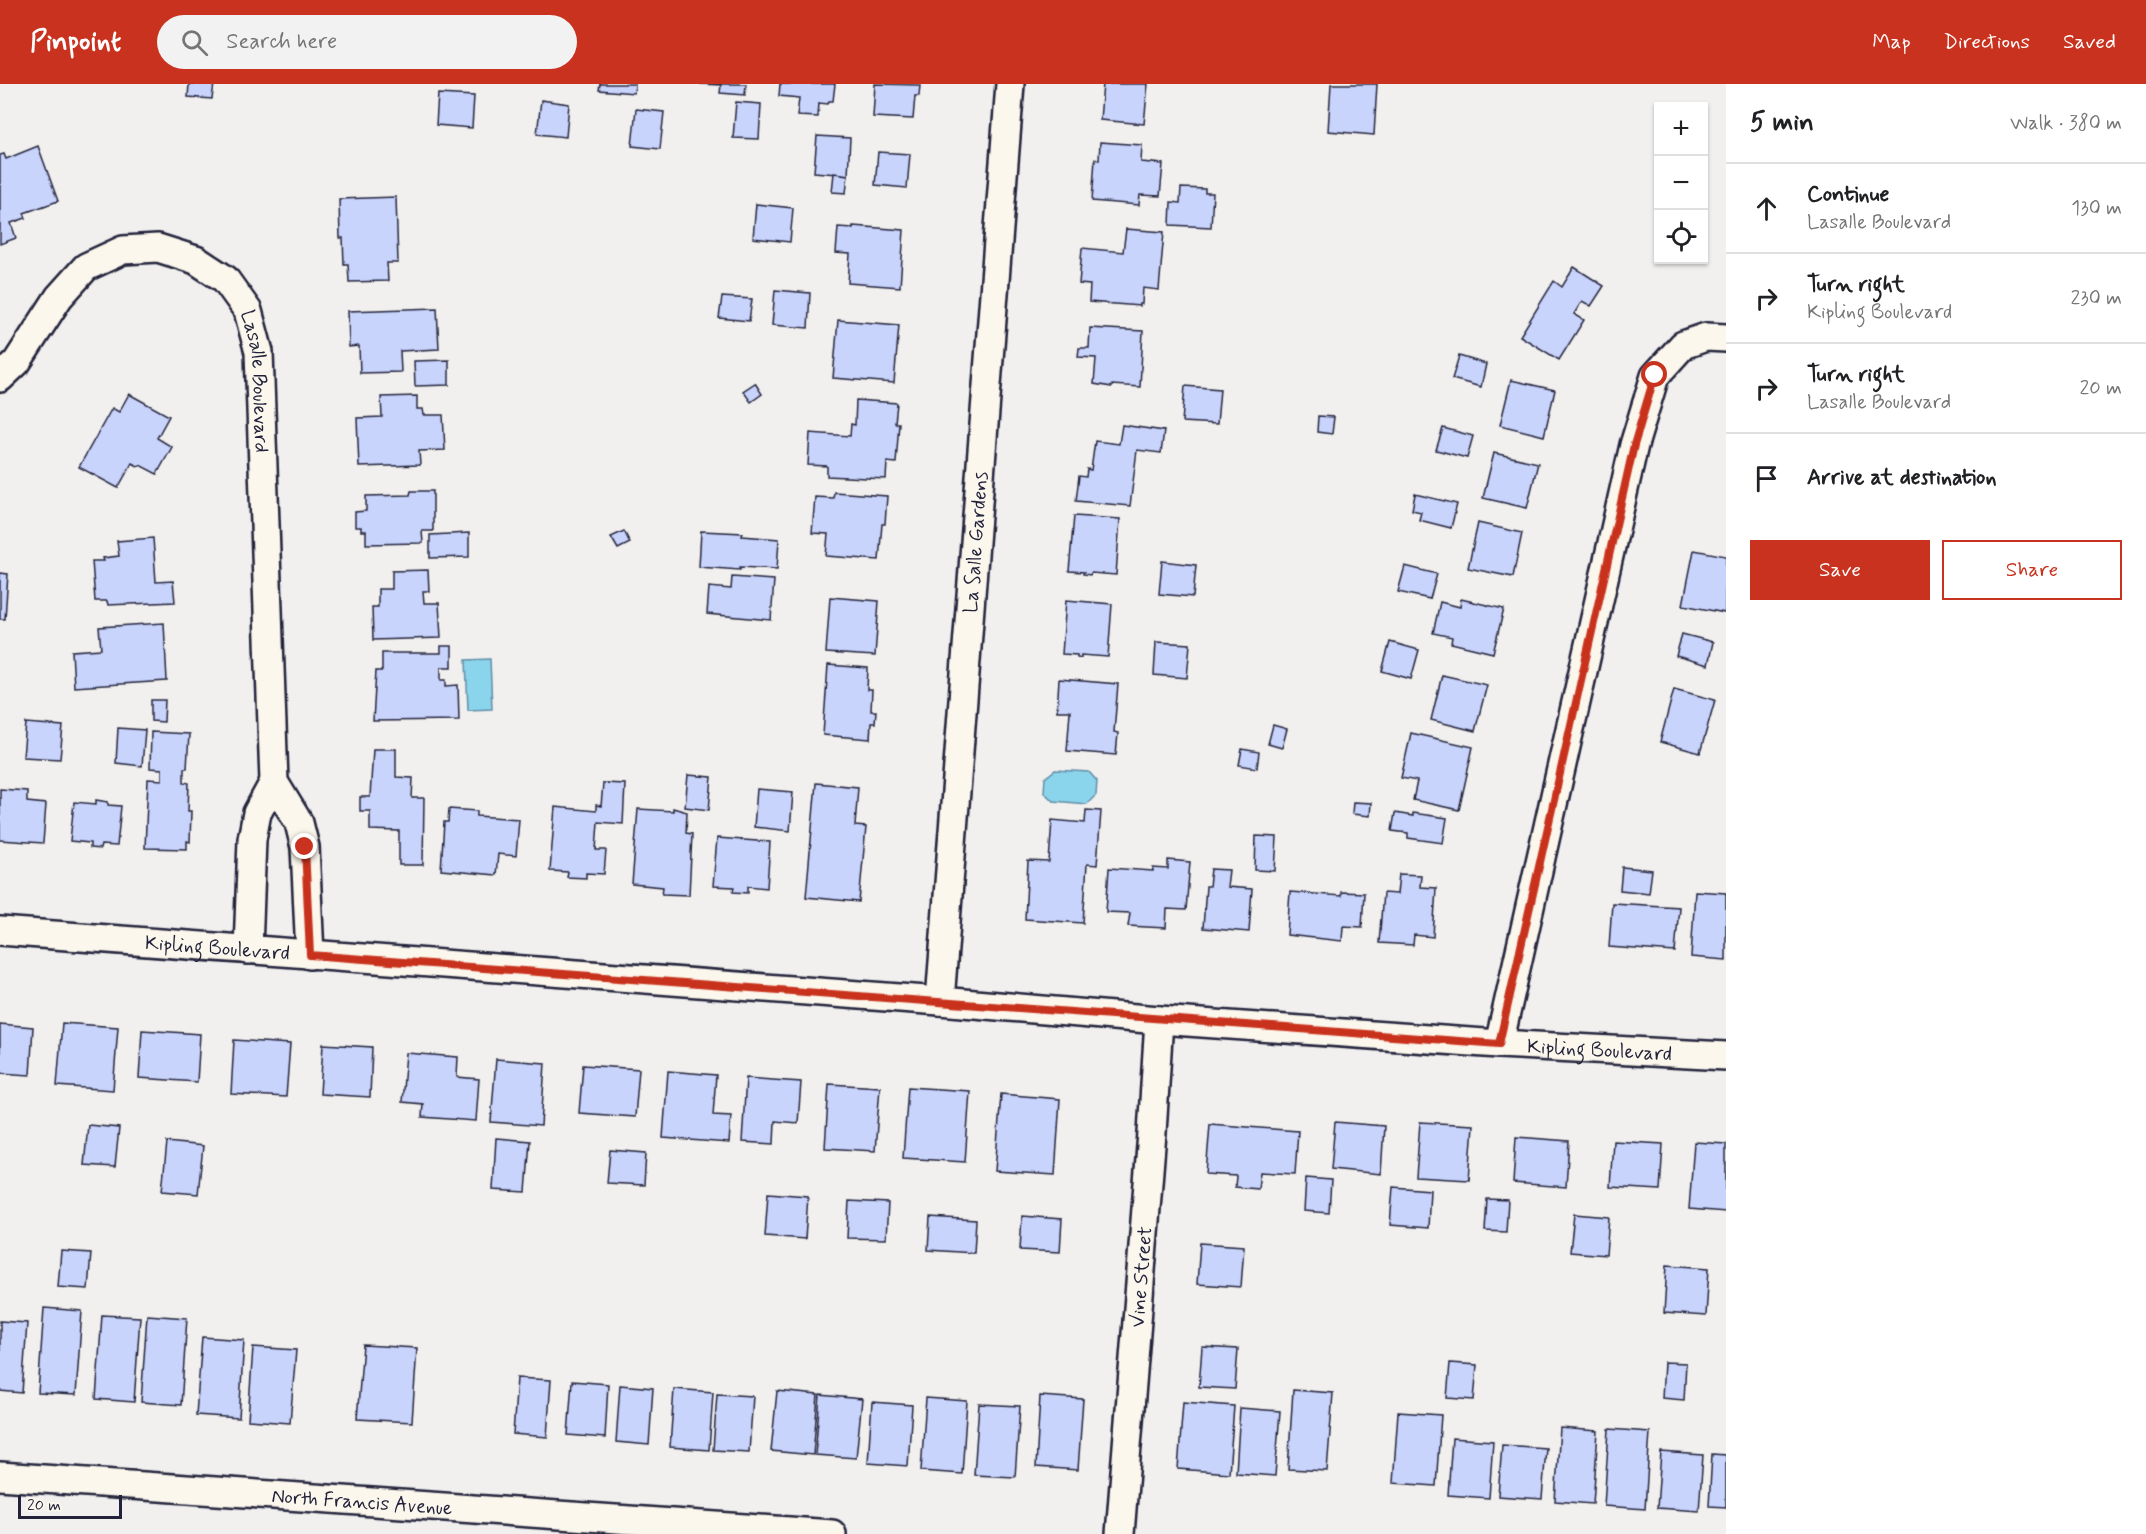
<!DOCTYPE html>
<meta charset="utf-8">
<style>
:root{--surface:#fff;--page:#f2f2f2;--text:#202124;--muted:#757577;--line:#e0e0e0;--accent:#c8321e}
body{margin:0;font-family:Mynerve,sans-serif;background:var(--page);color:var(--text)}
.controls{position:absolute;right:18px;top:18px;display:grid;overflow:hidden;border-radius:0px;box-shadow:0 2px 4px #0004}
.controls button{width:54px;height:54px;display:grid;place-items:center;padding:0;border:0;border-bottom:2px solid var(--line);background:var(--surface);color:var(--text);font:30px sans-serif}
.scale{position:absolute;left:18px;bottom:15px;width:104px;box-sizing:border-box;padding-left:6px;border:3px solid #22223b;border-top:0;font-size:16px;line-height:21px;white-space:nowrap;color:#22223b;-webkit-text-stroke:4px #fbf7ec;paint-order:stroke}
.stop{position:absolute;width:18px;height:18px;margin:-14px;border:4px solid #c8321e;border-radius:50%;background:#fff}
.stop.end{background:#c8321e;border-color:#fff;box-shadow:0 2px 6px #0008}
.list{margin:0;padding:0;list-style:none}
h2{display:flex;justify-content:space-between;align-items:center;height:78px;margin:0;padding:0 24px;font-size:26px}
h2 small{font-size:20px;font-weight:400;color:var(--muted)}
.list li{display:grid;grid-template-columns:39px 1fr auto;gap:18px;align-items:center;box-sizing:border-box;height:90px;padding:0 24px;border-top:2px solid var(--line)}
.list b{display:block;font-size:22px;white-space:nowrap}
.list p{margin:0;font-size:20px;white-space:nowrap;color:var(--muted)}
.list em{font-size:20px;font-style:normal;color:var(--muted)}
.actions{display:flex;gap:12px;padding:18px 24px}
.actions a{flex:1;padding:14px 0;border:2px solid var(--accent);border-radius:0px;text-align:center;font-size:21px;color:var(--accent)}
.actions .main{background:var(--accent);color:#fff}
.icon{flex:none;width:33px;height:33px;fill:none;stroke:currentColor;stroke-width:2;stroke-linecap:round;stroke-linejoin:round}
.map{position:relative;flex:none;width:1726px;height:1450px;overflow:hidden}
header{display:flex;align-items:center;gap:36px;box-sizing:border-box;height:84px;padding:0 30px;background:var(--accent);color:#fff}
header strong{font-size:28px}
nav{display:flex;gap:33px;margin-inline-start:auto;font-size:21px}
.search{width:420px;height:54px;background:var(--page);display:flex;align-items:center;gap:15px;box-sizing:border-box;padding:0 21px;border-radius:33px;color:var(--muted);font-size:22px}
main{display:flex}
aside{flex:1;background:var(--surface)}
.map>svg:first-child{display:block}
.water{fill:#8bd5ec;stroke:#618da5;stroke-width:1.5}
.building{fill:#c8d4fc;stroke:#22223b;stroke-width:1.5}
.lines{fill:none;stroke-linecap:round;stroke-linejoin:round}
.street-casing{stroke:#22223b;stroke-width:32}
.street{stroke:#fbf7ec;stroke-width:27}
.route{stroke:#c8321e;stroke-width:8}
.labels{text-anchor:middle;stroke-width:4.5;stroke-linejoin:round;paint-order:stroke}
.street-label{font-size:20px;fill:#22223b;stroke:#fbf7ec}
</style>
<header>
<strong>Pinpoint</strong>
<div class="search"><svg class="icon" aria-label="search" viewBox="0 0 24 24"><circle cx="10" cy="10" r="6"/><path d="M15 15l6 6"/></svg>Search here</div>
<nav><a>Map</a><a>Directions</a><a>Saved</a></nav>
</header>
<main>
<div class="map">
<svg width="1726" height="1450" viewBox="0 0 1726 1450">
<rect width="100%" height="100%" fill="#f1f0ef"/>
<filter id="ink" filterUnits="userSpaceOnUse"><feTurbulence type="fractalNoise" baseFrequency=".0167" numOctaves="2"/><feDisplacementMap in="SourceGraphic" scale="12" xChannelSelector="R" yChannelSelector="G"/><feConvolveMatrix kernelMatrix="1 2 1 2 8 2 1 2 1" color-interpolation-filters="sRGB"/></filter>
<g filter="url(#ink)">
<g class="water">
<polygon points="490,575 492,625 468,626 466,576"/>
<polygon points="1055,686 1089,688 1097,697 1096,711 1087,720 1053,717 1044,708 1045,694"/>
</g>
<g class="building">
<polygon points="189,0 214,0 212,15 188,13"/>
<polygon points="600,0 635,0 634,9 599,6"/>
<polygon points="700,0 746,0 745,11 720,9 721,1"/>
<polygon points="780,0 835,0 833,17 829,17 828,20 819,19 818,33 797,32 799,14 779,12"/>
<polygon points="875,0 920,1 919,12 915,12 913,35 873,33"/>
<polygon points="1103,0 1148,0 1144,40 1100,36"/>
<polygon points="1331,0 1377,0 1374,51 1328,47"/>
<polygon points="438,10 474,12 472,44 436,41"/>
<polygon points="541,16 569,20 566,53 537,50"/>
<polygon points="736,18 761,20 759,55 733,54"/>
<polygon points="636,25 664,28 660,65 632,62"/>
<polygon points="817,52 850,54 848,91 814,88"/>
<polygon points="1100,58 1142,61 1141,78 1163,80 1160,112 1140,111 1139,121 1092,117 1095,75 1099,76"/>
<polygon points="38,62 58,117 24,129 26,134 11,139 16,154 0,160 0,71 4,70 6,75"/>
<polygon points="878,68 910,70 907,104 875,101"/>
<polygon points="834,89 848,91 846,109 832,108"/>
<polygon points="1181,104 1205,105 1205,109 1213,109 1211,143 1170,141 1171,118 1180,119"/>
<polygon points="396,113 398,179 387,179 388,197 349,198 348,180 344,180 343,154 340,154 339,115"/>
<polygon points="756,120 793,124 790,158 753,154"/>
<polygon points="853,142 904,146 900,203 848,199 850,170 836,169 838,143 853,144"/>
<polygon points="1126,145 1164,148 1159,206 1143,204 1142,220 1140,220 1140,222 1089,218 1090,201 1079,200 1082,164 1123,168"/>
<polygon points="1574,183 1604,202 1591,222 1582,217 1574,230 1584,236 1559,276 1520,252 1554,197 1562,203"/>
<polygon points="775,206 810,209 808,244 772,241"/>
<polygon points="722,213 752,215 749,237 719,234"/>
<polygon points="437,224 439,265 400,267 401,288 360,289 359,262 349,263 348,227"/>
<polygon points="838,236 899,241 894,299 833,294"/>
<polygon points="1090,244 1143,247 1140,303 1112,301 1112,303 1094,300 1096,274 1078,273 1079,264 1089,264"/>
<polygon points="1459,272 1486,280 1481,303 1452,295"/>
<polygon points="449,276 449,301 415,302 414,277"/>
<polygon points="1511,296 1555,306 1544,352 1500,341"/>
<polygon points="755,299 762,310 751,318 743,307"/>
<polygon points="1185,302 1220,305 1217,340 1182,338"/>
<polygon points="129,310 169,332 157,354 172,363 157,390 140,381 138,382 132,379 118,404 79,383 112,324 119,328"/>
<polygon points="417,312 417,325 423,325 424,331 443,331 445,366 419,367 420,381 359,383 357,334 382,333 381,313"/>
<polygon points="856,316 897,319 895,339 899,339 896,379 887,378 886,395 827,392 827,382 808,381 810,349 850,352 851,340 855,341"/>
<polygon points="1318,332 1334,333 1332,350 1317,348"/>
<polygon points="1122,341 1164,347 1161,369 1137,366 1130,422 1076,417 1079,392 1086,393 1087,385 1091,386 1095,357 1119,360"/>
<polygon points="1443,344 1473,352 1467,374 1436,366"/>
<polygon points="1494,369 1538,379 1527,424 1483,414"/>
<polygon points="411,407 433,407 433,447 422,447 423,459 366,460 366,447 361,447 361,443 355,443 355,428 366,427 366,412 410,411"/>
<polygon points="834,408 887,412 885,440 882,440 879,476 826,472 828,450 812,449 815,413 833,414"/>
<polygon points="1415,410 1457,420 1451,444 1419,436 1421,428 1412,426"/>
<polygon points="1074,432 1120,435 1116,491 1091,489 1090,491 1083,490 1084,488 1069,487"/>
<polygon points="1478,439 1522,449 1513,493 1468,484"/>
<polygon points="624,447 630,459 618,465 611,453"/>
<polygon points="701,447 743,449 742,452 779,455 777,485 740,483 740,486 699,483"/>
<polygon points="469,449 469,473 430,474 430,451"/>
<polygon points="153,454 156,498 173,497 175,518 108,521 107,517 95,517 92,477 104,477 103,474 119,472 117,457"/>
<polygon points="1694,466 1726,472 1725,529 1683,521"/>
<polygon points="1162,477 1196,481 1193,513 1159,510"/>
<polygon points="1405,482 1437,490 1430,515 1398,508"/>
<polygon points="428,486 429,507 423,507 424,519 439,519 441,554 373,556 372,523 378,523 378,505 392,505 392,487"/>
<polygon points="0,489 8,490 5,535 0,535"/>
<polygon points="732,493 774,496 771,536 707,530 709,503 731,505"/>
<polygon points="830,513 879,517 875,572 826,569"/>
<polygon points="1461,515 1504,525 1493,569 1451,559 1452,553 1433,549 1440,518 1460,523"/>
<polygon points="1066,516 1112,520 1108,573 1081,571 1081,574 1077,573 1077,571 1062,570"/>
<polygon points="164,539 167,597 74,603 72,567 101,565 99,543"/>
<polygon points="1682,550 1713,558 1708,581 1676,572"/>
<polygon points="1156,558 1190,560 1187,594 1154,591"/>
<polygon points="1390,558 1419,566 1411,595 1382,587"/>
<polygon points="441,562 452,562 452,583 441,583 441,596 446,596 446,602 458,601 459,636 373,637 376,587 382,587 382,569 441,569"/>
<polygon points="828,581 868,584 867,606 872,606 871,627 876,627 875,639 871,639 870,655 823,651"/>
<polygon points="1442,591 1487,601 1475,647 1431,636"/>
<polygon points="1059,595 1118,600 1114,648 1118,649 1116,671 1067,667 1070,627 1057,627"/>
<polygon points="1674,605 1715,616 1700,669 1660,658"/>
<polygon points="151,616 165,616 164,638 151,637"/>
<polygon points="26,639 63,642 60,675 23,673"/>
<polygon points="1273,641 1287,645 1282,664 1268,660"/>
<polygon points="118,644 145,646 142,682 116,679"/>
<polygon points="151,648 189,650 187,684 184,684 184,698 189,699 188,727 191,727 190,758 187,757 187,765 145,764 148,695 162,696 162,685 150,684"/>
<polygon points="1411,649 1473,663 1459,726 1413,716 1417,697 1401,694"/>
<polygon points="373,665 396,665 396,693 413,694 412,714 424,714 423,781 399,781 399,747 370,746 370,727 360,727 360,713 370,713"/>
<polygon points="1242,665 1259,668 1257,684 1239,681"/>
<polygon points="688,691 712,693 709,726 685,723"/>
<polygon points="603,699 625,700 623,740 598,738 596,766 606,766 604,790 586,789 586,794 567,793 568,788 550,787 555,723 596,727 596,721 601,722"/>
<polygon points="816,699 858,703 855,742 866,743 859,818 806,813"/>
<polygon points="0,705 27,707 27,718 46,720 43,759 0,756"/>
<polygon points="757,705 793,708 790,747 754,743"/>
<polygon points="96,716 108,718 108,721 121,722 117,762 101,761 100,765 90,764 90,759 70,757 74,718 96,720"/>
<polygon points="1353,718 1371,719 1370,732 1352,730"/>
<polygon points="673,724 687,728 686,749 692,750 689,811 662,810 663,803 632,800 638,725 673,727"/>
<polygon points="449,725 477,727 477,732 519,735 516,772 498,770 496,791 441,786 444,738 448,738"/>
<polygon points="1086,726 1101,727 1097,781 1087,780 1083,839 1025,835 1028,777 1049,778 1052,736 1085,739"/>
<polygon points="1395,729 1413,732 1413,729 1447,734 1443,759 1408,754 1408,749 1392,747"/>
<polygon points="1256,752 1277,753 1275,787 1255,786"/>
<polygon points="717,754 770,758 767,804 748,802 748,809 733,808 734,803 713,802"/>
<polygon points="1168,776 1190,778 1186,826 1167,825 1166,844 1128,842 1130,829 1106,828 1109,784 1153,787 1153,784 1168,785"/>
<polygon points="1622,783 1652,786 1649,809 1620,806"/>
<polygon points="1211,785 1229,786 1227,803 1252,805 1249,848 1203,844 1206,802 1209,802"/>
<polygon points="1399,790 1421,791 1420,803 1436,804 1433,853 1414,851 1413,861 1379,859 1383,809 1397,810"/>
<polygon points="1695,807 1726,809 1726,876 1691,873"/>
<polygon points="1290,808 1341,812 1341,808 1364,809 1362,843 1343,842 1342,857 1287,851"/>
<polygon points="1612,819 1679,823 1675,868 1609,863"/>
<polygon points="62,939 118,943 113,1006 57,1002"/>
<polygon points="0,940 33,943 30,991 0,989"/>
<polygon points="142,946 200,950 197,998 139,994"/>
<polygon points="234,956 290,960 286,1013 231,1010"/>
<polygon points="323,960 372,963 370,1013 320,1010"/>
<polygon points="406,969 458,973 457,993 479,995 476,1037 422,1033 423,1020 402,1018"/>
<polygon points="496,975 545,979 541,1042 491,1038"/>
<polygon points="583,981 639,985 635,1033 579,1029"/>
<polygon points="668,987 716,991 713,1031 731,1032 729,1059 663,1054"/>
<polygon points="746,994 801,998 798,1039 775,1037 774,1060 742,1058"/>
<polygon points="829,1000 880,1003 875,1067 825,1064"/>
<polygon points="908,1003 970,1007 965,1078 903,1074"/>
<polygon points="1001,1010 1060,1015 1055,1091 995,1087"/>
<polygon points="1335,1038 1384,1042 1381,1090 1331,1085"/>
<polygon points="1420,1038 1473,1041 1469,1096 1416,1093"/>
<polygon points="1210,1040 1298,1047 1295,1090 1260,1088 1258,1105 1235,1103 1236,1092 1206,1090"/>
<polygon points="88,1041 119,1044 115,1083 84,1081"/>
<polygon points="1516,1053 1569,1057 1566,1103 1513,1099"/>
<polygon points="496,1054 530,1057 526,1108 493,1106"/>
<polygon points="1613,1057 1663,1060 1660,1106 1610,1103"/>
<polygon points="167,1058 203,1062 198,1110 162,1107"/>
<polygon points="1694,1058 1726,1060 1726,1128 1689,1125"/>
<polygon points="610,1066 646,1069 644,1101 607,1099"/>
<polygon points="1306,1094 1331,1096 1329,1129 1304,1127"/>
<polygon points="1393,1103 1430,1106 1428,1144 1390,1141"/>
<polygon points="768,1109 808,1112 805,1155 765,1152"/>
<polygon points="1487,1115 1508,1116 1506,1148 1485,1147"/>
<polygon points="849,1117 888,1119 886,1155 847,1154"/>
<polygon points="1574,1130 1609,1133 1606,1171 1570,1168"/>
<polygon points="1022,1132 1062,1135 1060,1168 1020,1166"/>
<polygon points="930,1133 976,1136 974,1169 928,1166"/>
<polygon points="1200,1159 1244,1162 1241,1203 1197,1200"/>
<polygon points="61,1167 91,1169 88,1205 58,1203"/>
<polygon points="1667,1181 1709,1184 1706,1232 1664,1229"/>
<polygon points="44,1224 82,1227 76,1311 38,1309"/>
<polygon points="102,1231 140,1233 134,1318 96,1315"/>
<polygon points="147,1231 187,1234 181,1321 141,1318"/>
<polygon points="0,1237 27,1239 22,1309 0,1307"/>
<polygon points="202,1253 244,1256 239,1334 196,1331"/>
<polygon points="363,1261 417,1264 412,1338 357,1335"/>
<polygon points="253,1263 296,1266 290,1339 248,1336"/>
<polygon points="1202,1263 1238,1265 1235,1305 1199,1303"/>
<polygon points="1664,1278 1686,1279 1684,1316 1662,1314"/>
<polygon points="1450,1279 1477,1281 1474,1316 1447,1314"/>
<polygon points="517,1294 551,1296 547,1353 513,1350"/>
<polygon points="572,1297 608,1300 605,1354 568,1351"/>
<polygon points="620,1301 653,1304 649,1361 616,1358"/>
<polygon points="674,1305 713,1308 709,1366 670,1363"/>
<polygon points="1293,1306 1333,1309 1327,1387 1288,1385"/>
<polygon points="777,1307 818,1311 813,1371 771,1367"/>
<polygon points="717,1310 753,1312 749,1368 713,1366"/>
<polygon points="820,1311 862,1315 856,1374 815,1371"/>
<polygon points="1040,1312 1083,1315 1078,1386 1036,1383"/>
<polygon points="926,1314 967,1317 962,1390 921,1387"/>
<polygon points="872,1318 912,1321 908,1382 868,1379"/>
<polygon points="1183,1318 1234,1322 1229,1389 1178,1385"/>
<polygon points="979,1320 1020,1322 1015,1393 974,1391"/>
<polygon points="1240,1324 1280,1327 1275,1392 1236,1389"/>
<polygon points="1398,1328 1441,1331 1436,1402 1393,1399"/>
<polygon points="1560,1344 1598,1347 1593,1420 1555,1417"/>
<polygon points="1609,1345 1650,1348 1645,1425 1604,1422"/>
<polygon points="1452,1354 1493,1357 1489,1414 1448,1411"/>
<polygon points="1502,1361 1546,1364 1542,1415 1498,1412"/>
<polygon points="1661,1368 1703,1371 1699,1427 1657,1424"/>
<polygon points="1712,1370 1726,1371 1726,1423 1709,1422"/>
</g>
<g class="lines">
<g class="street-casing">
<g id="street">
<path id="s1" d="M0,294L17,278L59,213L86,183L123,166L158,164L196,176L225,195L248,227L259,268L274,698L299,739L305,763L310,871"/>
<path id="s2" d="M0,847L940,917L1159,936L1499,960L1726,972"/>
<polyline points="248,866 252,755 257,729 274,698"/>
<path id="s3" d="M940,917L1010,0"/>
<polyline points="1499,960 1634,361 1655,292 1683,261 1706,253 1726,254"/>
<path id="s4" d="M0,1392L832,1450"/>
<path id="s5" d="M1120,1450L1152,1049L1159,936"/>
</g>
</g>
<use href="#street" class="street"/>
</g>
</g>
<g class="lines" filter="url(#ink)">
<polyline class="route" points="305,763 310,871 1499,960 1634,361 1655,291"/>
</g>
<g class="labels">
<g class="street-label">
<text dy="7" stroke="none"><textPath href="#s1" startOffset="402">Lasalle Boulevard</textPath></text>
<text dy="7" stroke="none"><textPath href="#s3" startOffset="460">La Salle Gardens</textPath></text>
<text dy="7" stroke="none"><textPath href="#s2" startOffset="218">Kipling Boulevard</textPath></text>
<text dy="7" stroke="none"><textPath href="#s2" startOffset="1604">Kipling Boulevard</textPath></text>
<text dy="7" stroke="none"><textPath href="#s5" startOffset="258">Vine Street</textPath></text>
<text dy="7" stroke="none"><textPath href="#s4" startOffset="363">North Francis Avenue</textPath></text>
</g>
</g>
</svg>
<div class="controls">
<button>+</button>
<button>−</button>
<button><svg class="icon" aria-label="locate" viewBox="0 0 24 24"><circle cx="12" cy="12" r="6"/><path d="M12 2v4M12 18v4M2 12h4M18 12h4"/></svg></button>
</div>
<div class="scale">20 m</div>
<div class="stop" style="left:1655px;top:291px"></div>
<div class="stop end" style="left:305px;top:763px"></div>
</div>
<aside>
<h2>5 min<small>Walk · 380 m</small></h2>
<ul class="list">
<li><svg class="icon" aria-label="ahead" viewBox="0 0 24 24"><path d="M12 20V5M6 11l6-6 6 6"/></svg><div><b>Continue</b><p>Lasalle Boulevard</p></div><em>130 m</em></li>
<li><svg class="icon" aria-label="right" viewBox="0 0 24 24"><path d="M7 20v-9h11M14 6l5 5-5 5"/></svg><div><b>Turn right</b><p>Kipling Boulevard</p></div><em>230 m</em></li>
<li><svg class="icon" aria-label="right" viewBox="0 0 24 24"><path d="M7 20v-9h11M14 6l5 5-5 5"/></svg><div><b>Turn right</b><p>Lasalle Boulevard</p></div><em>20 m</em></li>
<li><svg class="icon" aria-label="arrive" viewBox="0 0 24 24"><path d="M6 21V4h12l-3 4 3 4H6"/></svg><div><b>Arrive at destination</b></div></li>
</ul>
<div class="actions"><a class="main">Save</a><a>Share</a></div>
</aside>
</main>
